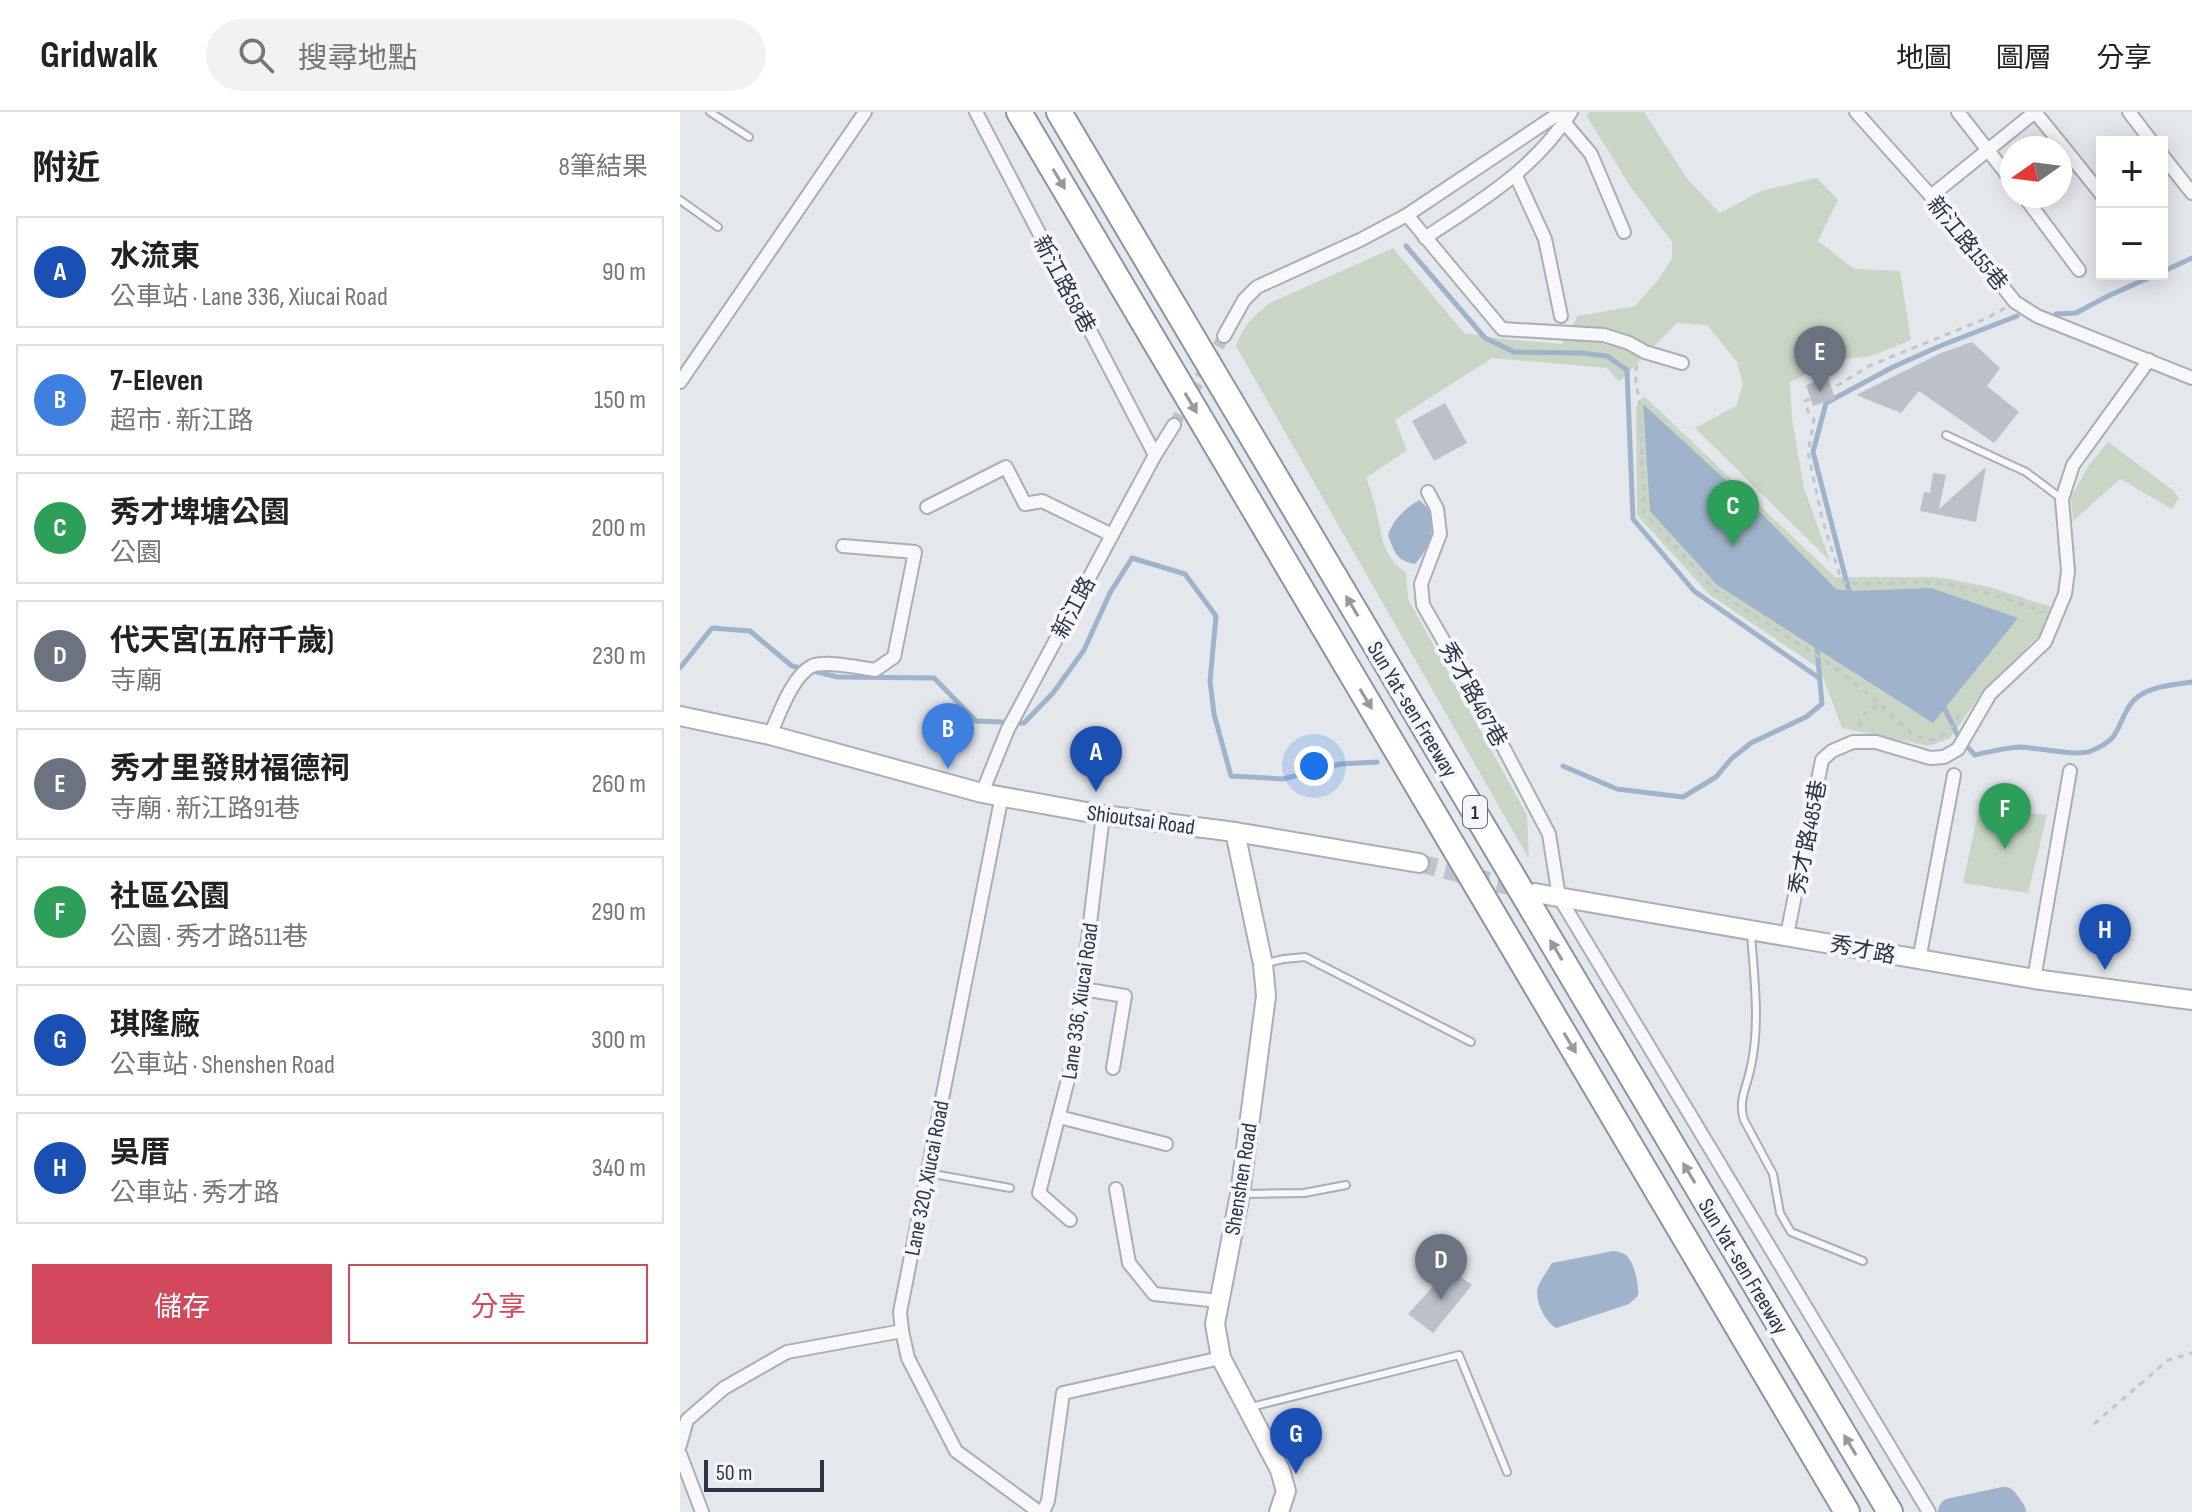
<!DOCTYPE html>
<html lang="zh-TW">
<meta charset="utf-8">
<style>
:root{--surface:#fff;--page:#f2f2f2;--text:#222;--muted:#767676;--line:#e0e0e0;--accent:#d1495b}
body{margin:0;font-family:"Sofia Sans Condensed","Noto Sans TC",sans-serif;background:var(--page);color:var(--text)}
.controls{position:absolute;right:24px;top:24px;display:grid;overflow:hidden;border-radius:0px;box-shadow:0 4px 20px #0003}
.controls button{width:72px;height:72px;display:grid;place-items:center;padding:0;border:0;border-bottom:2px solid var(--line);background:var(--surface);color:var(--text);font:40px sans-serif}
.compass{position:absolute;left:1320px;top:24px;width:72px;height:72px;border-radius:50%;background:var(--surface);box-shadow:0 4px 20px #0003;rotate:256deg}
.scale{position:absolute;left:24px;bottom:20px;width:120px;box-sizing:border-box;padding-left:8px;border:4px solid #2b3445;border-top:0;font-size:22px;line-height:28px;white-space:nowrap;color:#2b3445;-webkit-text-stroke:6px #f4f6f9;paint-order:stroke}
.you{position:absolute;left:634px;top:654px;width:28px;height:28px;margin:-20px;border:6px solid #fff;border-radius:50%;background:#1a73e8;box-shadow:0 0 0 12px #1a73e833}
.badge{display:grid;place-items:center;width:52px;height:52px;border-radius:50%;background:var(--accent);color:#fff;font-size:26px;font-weight:700}
.pin{position:absolute;translate:-50% -66px;filter:drop-shadow(0 2px 4px #0008)}
.pin::after{content:'';position:absolute;top:42px;width:28px;height:24px;background:inherit;clip-path:polygon(0 0,100% 0,50% 100%)}
.list{margin:0;padding:0;list-style:none}
h2{display:flex;justify-content:space-between;align-items:center;height:104px;margin:0;padding:0 32px;font-size:34px}
h2 small{font-size:26px;font-weight:400;color:var(--muted)}
.list li{display:grid;grid-template-columns:52px 1fr auto;gap:24px;align-items:center;box-sizing:border-box;height:112px;margin:0 16px 16px;padding:0 16px;border:2px solid var(--line);border-radius:0px}
.list b{display:block;font-size:30px;white-space:nowrap}
.list p{margin:0;font-size:26px;white-space:nowrap;color:var(--muted)}
.list em{font-size:26px;font-style:normal;color:var(--muted)}
.actions{display:flex;gap:16px;padding:24px 32px}
.actions a{flex:1;padding:18px 0;border:2px solid var(--accent);border-radius:0px;text-align:center;font-size:28px;color:var(--accent)}
.actions .main{background:var(--accent);color:#fff}
.icon{flex:none;width:44px;height:44px;fill:none;stroke:currentColor;stroke-width:2;stroke-linecap:round;stroke-linejoin:round}
.map{position:relative;flex:none;width:1512px;height:1400px;overflow:hidden}
header{display:flex;align-items:center;gap:48px;box-sizing:border-box;height:112px;padding:0 40px;background:var(--surface);border-bottom:2px solid var(--line)}
header strong{font-size:38px}
nav{display:flex;gap:44px;margin-inline-start:auto;font-size:28px}
.search{width:560px;height:72px;background:var(--page);display:flex;align-items:center;gap:20px;box-sizing:border-box;padding:0 28px;border-radius:44px;color:var(--muted);font-size:30px}
main{display:flex}
aside{flex:1;background:var(--surface)}
.map>svg:first-child{display:block}
.green{fill:#c9d6c5}
.water{fill:#9fb4cc}
.lines{fill:none;stroke-linecap:round;stroke-linejoin:round}
.stream{stroke:#9fb4cc;stroke-width:5}
.river{stroke:#9fb4cc;stroke-width:28}
.building{fill:#bbc0ca}
.street-tunnel{stroke:#bfc3cb;stroke-width:12;stroke-dasharray:12 6;stroke-linecap:butt}
.secondary-tunnel{stroke:#bfc3cb;stroke-width:18;stroke-dasharray:18 9;stroke-linecap:butt}
.lane-casing{stroke:#a9aeb7;stroke-width:10}
.street-casing{stroke:#a9aeb7;stroke-width:16}
.secondary-casing{stroke:#a9aeb7;stroke-width:22}
.highway-casing{stroke:#8b94a3;stroke-width:28}
.path{stroke:#c2c5cb;stroke-width:3;stroke-dasharray:6 6;stroke-linecap:butt}
.lane{stroke:#f7f8fa;stroke-width:6}
.street{stroke:#f7f8fa;stroke-width:12}
.secondary{stroke:#fff;stroke-width:18}
.highway{stroke:#fff;stroke-width:24}
.oneway{fill:#959aa2}
.labels{text-anchor:middle;stroke-width:8;stroke-linejoin:round;paint-order:stroke}
.shield{fill:#f4f6f9;stroke:#676e7b;stroke-width:2}
.shield-label{font-size:20px;font-weight:bold;fill:#2b3445}
.street-label{font-size:22px;fill:#2b3445;stroke:#f4f6f9}
</style>
<header>
<strong>Gridwalk</strong>
<div class="search"><svg class="icon" aria-label="search" viewBox="0 0 24 24"><circle cx="10" cy="10" r="6"/><path d="M15 15l6 6"/></svg>搜尋地點</div>
<nav><a>地圖</a><a>圖層</a><a>分享</a></nav>
</header>
<main>
<aside>
<h2>附近<small>8筆結果</small></h2>
<ul class="list">
<li><span class="badge" style="background:#1a4fb4">A</span><div><b>水流東</b><p>公車站 · Lane 336, Xiucai Road</p></div><em>90 m</em></li>
<li><span class="badge" style="background:#3f7fe0">B</span><div><b>7-Eleven</b><p>超市 · 新江路</p></div><em>150 m</em></li>
<li><span class="badge" style="background:#2e9e5b">C</span><div><b>秀才埤塘公園</b><p>公園</p></div><em>200 m</em></li>
<li><span class="badge" style="background:#6b7280">D</span><div><b>代天宮(五府千歲)</b><p>寺廟</p></div><em>230 m</em></li>
<li><span class="badge" style="background:#6b7280">E</span><div><b>秀才里發財福德祠</b><p>寺廟 · 新江路91巷</p></div><em>260 m</em></li>
<li><span class="badge" style="background:#2e9e5b">F</span><div><b>社區公園</b><p>公園 · 秀才路511巷</p></div><em>290 m</em></li>
<li><span class="badge" style="background:#1a4fb4">G</span><div><b>琪隆廠</b><p>公車站 · Shenshen Road</p></div><em>300 m</em></li>
<li><span class="badge" style="background:#1a4fb4">H</span><div><b>吳厝</b><p>公車站 · 秀才路</p></div><em>340 m</em></li>
</ul>
<div class="actions"><a class="main">儲存</a><a>分享</a></div>
</aside>
<div class="map">
<svg width="1512" height="1400" viewBox="0 0 1512 1400">
<rect width="100%" height="100%" fill="#e4e7ec"/>
<g class="green">
<path d="M911,0H964L1008,68L1040,101L1081,79L1137,66L1158,88L1138,129L1174,157L1220,159L1231,228L1188,245L1158,247L1110,270L1112,307L1124,376L1150,449L1015,316L1056,294L1063,272L1057,250L1027,213L997,211L939,270L927,256L812,246L715,308L727,338L686,366C690,376 694,387 696,398C703,425 701,443 726,461L728,487L847,703L849,747L556,234C563,213 575,202 592,190L713,136L784,221L824,227L882,232L898,204L955,194L979,167L992,146V130L950,74L906,3Z"/>
<polygon points="964,284 1155,465 1257,465 1310,475 1374,496 1363,520 1304,578 1270,626 1249,634 1162,616 1140,557 1030,483 957,403 956,295"/>
<polygon points="1428,330 1494,379 1499,386 1492,397 1440,367 1393,409 1391,385 1409,353"/>
<polygon points="1299,696 1367,703 1348,781 1283,771"/>
</g>
<g class="water">
<polygon points="963,292 1075,395 1156,477 1169,479 1251,476 1338,506 1253,611 1037,473 970,399"/>
<path d="M739,388C762,404 751,435 735,452C716,449 714,439 708,423C714,406 725,397 739,388Z"/>
<path d="M933,1139C939,1140 943,1140 947,1144C955,1152 959,1174 958,1184L949,1192L876,1216C865,1210 854,1188 858,1175C861,1167 868,1158 872,1151Z"/>
</g>
<g class="lines">
<g class="stream">
<polyline points="726,134 805,226 834,240 901,241 927,244 947,258 953,407 1014,479 1139,566"/>
<polyline points="1482,160 1512,146"/>
<polyline points="1376,202 1396,201 1426,185 1477,162"/>
<polyline points="1166,484 1169,479 1133,340 1146,291 1213,255 1260,234 1337,204"/>
<polyline points="0,556 32,516 70,519 112,554 158,565 254,566 296,609 344,611 373,581 404,538 430,481 452,446 505,462 536,504 530,569 534,602 551,664 603,667 660,652 697,650"/>
<path d="M1262,595L1265,597L1279,626L1295,643C1309,640 1324,636 1338,635C1355,635 1397,645 1411,639C1442,626 1435,616 1450,593C1463,574 1492,573 1512,570"/>
<polyline points="883,654 937,677 1003,685 1036,665 1051,647 1071,631 1126,605 1142,592 1137,536 1140,531"/>
</g>
<polyline class="river" points="1272,1400 1324,1389 1332,1400"/>
</g>
<g class="building">
<polygon points="1292,230 1320,256 1307,274 1339,300 1314,331 1239,279 1221,301 1176,283 1261,241"/>
<polygon points="1148,265 1155,287 1133,294 1126,273"/>
<polygon points="765,291 787,331 754,349 732,309"/>
<polygon points="1306,355 1296,410 1240,399 1244,380 1250,381 1253,361 1266,363 1259,397"/>
<polygon points="769,1157 792,1173 753,1221 728,1202"/>
</g>
<g class="lines">
<polyline class="street-tunnel" points="494,313 544,224"/>
<polyline class="secondary-tunnel" points="739,751 844,778"/>
<g class="lane-casing">
<g id="lane">
<polyline points="30,0 69,25"/>
<polyline points="0,88 38,115"/>
<polyline points="1266,323 1346,360 1382,387"/>
<path d="M1071,821C1074,867 1081,913 1070,959C1066,976 1058,990 1064,1008L1093,1062L1100,1101L1111,1120L1183,1149"/>
<polyline points="586,851 604,847 625,845 791,930"/>
<polyline points="248,1061 330,1076"/>
<polyline points="563,1082 624,1081 666,1073"/>
<polyline points="571,1295 779,1243 827,1360"/>
</g>
</g>
<g class="street-casing">
<g id="street">
<polyline points="296,0 475,343"/>
<polyline points="1176,0 1251,84 1335,190 1357,204 1512,266"/>
<polyline points="1278,0 1332,69"/>
<polyline points="1355,0 1422,83"/>
<polyline points="1449,0 1472,30"/>
<polyline points="884,10 911,42 944,120"/>
<polyline points="1482,43 1512,81"/>
<polyline points="836,64 865,127 881,204"/>
<polyline points="1251,84 1355,0"/>
<polyline points="1344,84 1399,158"/>
<polyline points="727,103 822,217 924,223 949,231 965,240 1002,251"/>
<path d="M745,126C800,89 854,58 891,0"/>
<polyline points="544,224 564,188 577,175 680,128 727,103 881,0"/>
<polyline points="0,270 185,0"/>
<polyline points="748,380 757,397 760,422 741,472 743,493 809,608 869,722 879,785 1249,1400"/>
<polyline points="247,395 326,355 345,392 362,389 432,423"/>
<path d="M90,623C99,603 112,564 132,554C145,548 180,556 195,558L214,545L235,440L163,434"/>
<polyline points="302,681 328,617 475,343 494,313"/>
<polyline points="322,683 220,1200 222,1219 228,1246 276,1339 359,1400"/>
<polyline points="1107,823 1142,648 1152,639 1173,630 1196,630 1250,646 1264,645 1278,637 1310,582 1365,530 1385,482 1388,459 1382,387 1393,353 1469,248"/>
<polyline points="1239,848 1274,663"/>
<polyline points="1354,867 1390,659"/>
<polyline points="403,877 445,884 433,956"/>
<polyline points="379,1005 486,1032"/>
<polyline points="436,1077 449,1151 474,1182 539,1189"/>
<polyline points="390,1108 359,1081 394,944 423,703"/>
<polyline points="0,1333 7,1308 44,1276 107,1240 222,1219"/>
<polyline points="0,1342 22,1400"/>
<polyline points="363,1400 368,1389 383,1281 541,1246"/>
</g>
</g>
<g class="secondary-casing">
<g id="secondary">
<polyline points="0,604 90,623 302,681 423,703 555,720 739,751"/>
<polyline points="555,720 583,852 586,884 560,1082 535,1212 541,1246 600,1358 606,1379 599,1400"/>
<polyline points="855,781 1354,867 1512,888"/>
</g>
</g>
<g class="highway-casing">
<g id="highway">
<polyline points="339,0 1167,1400"/>
<polyline points="379,0 1210,1400"/>
</g>
</g>
<g class="path">
<path d="M1325,196L1307,206L1189,254L1158,273L1125,289L1129,302L1134,308L1128,341L1142,406L1162,470C1189,473 1215,470 1243,470C1276,471 1334,487 1364,501"/>
<polyline points="957,253 955,263 960,294 964,400 1034,477 1147,550 1200,592 1234,624 1254,628 1269,619 1281,601"/>
<polyline points="1179,615 1184,602 1200,592"/>
<polyline points="1414,1312 1488,1248 1512,1241"/>
</g>
<use href="#lane" class="lane"/>
<use href="#street" class="street"/>
<use href="#secondary" class="secondary"/>
<use href="#highway" class="highway"/>
</g>
<defs><path id="oneway-solid" d="M-6-.8H1V-3.2L6.5 0L1 3.2V.8H-6Z" transform="scale(2)"/></defs>
<g class="oneway">
<use href="#oneway-solid" transform="translate(379 67) rotate(59)"/>
<use href="#oneway-solid" transform="translate(511 291) rotate(59)"/>
<use href="#oneway-solid" transform="translate(672 494) rotate(-121)"/>
<use href="#oneway-solid" transform="translate(686 587) rotate(59)"/>
<use href="#oneway-solid" transform="translate(876 838) rotate(-121)"/>
<use href="#oneway-solid" transform="translate(890 931) rotate(59)"/>
<use href="#oneway-solid" transform="translate(1009 1061) rotate(-121)"/>
<use href="#oneway-solid" transform="translate(1170 1333) rotate(-121)"/>
</g>
<g class="labels">
<rect class="shield" x="783" y="684" width="24" height="32" rx="6"/>
<g class="shield-label">
<text x="795" y="707">1</text>
</g>
<g class="street-label">
<text transform="translate(1288 131) rotate(51)" y="8">新江路155巷</text>
<text transform="translate(385 172) rotate(62)" y="8">新江路58巷</text>
<text transform="translate(393 495) rotate(-62)" y="8">新江路</text>
<text transform="translate(794 582) rotate(61)" y="8">秀才路467巷</text>
<text transform="translate(733 597) rotate(59)" y="8">Sun Yat-sen Freeway</text>
<text transform="translate(461 707) rotate(8)" y="8">Shioutsai Road</text>
<text transform="translate(1127 725) rotate(-79)" y="8">秀才路485巷</text>
<text transform="translate(1183 837) rotate(11)" y="8">秀才路</text>
<text transform="translate(399 889) rotate(-82)" y="8">Lane 336, Xiucai Road</text>
<text transform="translate(246 1066) rotate(-79)" y="8">Lane 320, Xiucai Road</text>
<text transform="translate(560 1067) rotate(-81)" y="8">Shenshen Road</text>
<text transform="translate(1064 1154) rotate(59)" y="8">Sun Yat-sen Freeway</text>
</g>
</g>
</svg>
<div class="controls">
<button>+</button>
<button>−</button>
</div>
<svg class="compass" viewBox="-18 -18 36 36"><path d="M0-13l5 13h-10z" fill="#e53935"/><path d="M0 13l5-13h-10z" fill="#767676"/></svg>
<div class="scale">50 m</div>
<div class="you"></div>
<div class="pin badge" style="left:416px;top:680px;background:#1a4fb4">A</div>
<div class="pin badge" style="left:268px;top:657px;background:#3f7fe0">B</div>
<div class="pin badge" style="left:1053px;top:434px;background:#2e9e5b">C</div>
<div class="pin badge" style="left:761px;top:1188px;background:#6b7280">D</div>
<div class="pin badge" style="left:1140px;top:280px;background:#6b7280">E</div>
<div class="pin badge" style="left:1325px;top:737px;background:#2e9e5b">F</div>
<div class="pin badge" style="left:616px;top:1362px;background:#1a4fb4">G</div>
<div class="pin badge" style="left:1425px;top:858px;background:#1a4fb4">H</div>
</div>
</main>
